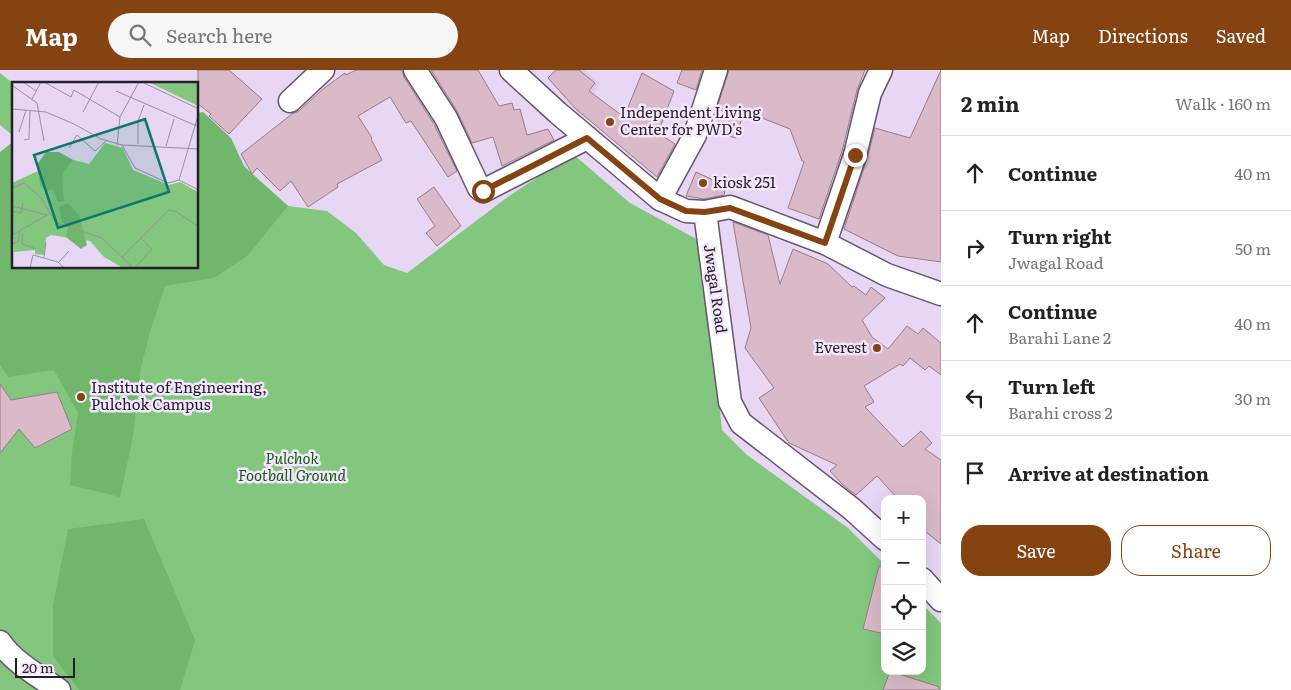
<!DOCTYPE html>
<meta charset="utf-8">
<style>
:root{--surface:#fff;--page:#f6f6f6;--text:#222;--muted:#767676;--line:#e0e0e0;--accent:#864312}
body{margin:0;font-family:Literata,serif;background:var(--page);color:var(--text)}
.controls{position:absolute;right:15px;bottom:15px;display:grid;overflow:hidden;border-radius:10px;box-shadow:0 5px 20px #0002}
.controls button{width:45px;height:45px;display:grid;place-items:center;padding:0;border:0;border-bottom:1px solid var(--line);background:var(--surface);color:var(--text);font:25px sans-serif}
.scale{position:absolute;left:15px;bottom:12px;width:60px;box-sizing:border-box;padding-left:5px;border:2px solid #26202a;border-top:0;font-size:14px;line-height:18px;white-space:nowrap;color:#26202a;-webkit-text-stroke:4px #f3e6fd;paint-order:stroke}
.stop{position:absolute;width:15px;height:15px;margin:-11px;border:4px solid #864312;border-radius:50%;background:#fff}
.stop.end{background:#864312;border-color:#fff;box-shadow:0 1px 5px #0008}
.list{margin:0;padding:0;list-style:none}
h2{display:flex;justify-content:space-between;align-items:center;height:65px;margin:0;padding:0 20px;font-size:21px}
h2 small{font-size:16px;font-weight:400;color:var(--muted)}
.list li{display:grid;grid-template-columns:32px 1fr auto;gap:15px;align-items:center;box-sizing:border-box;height:75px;padding:0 20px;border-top:1px solid var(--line)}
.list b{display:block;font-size:19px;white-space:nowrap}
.list p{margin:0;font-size:16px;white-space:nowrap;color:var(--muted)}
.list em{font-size:16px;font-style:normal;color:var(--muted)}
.actions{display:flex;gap:10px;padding:15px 20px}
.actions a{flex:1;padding:11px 0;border:1px solid var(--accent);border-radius:20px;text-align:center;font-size:18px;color:var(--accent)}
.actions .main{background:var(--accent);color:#fff}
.icon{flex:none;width:28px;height:28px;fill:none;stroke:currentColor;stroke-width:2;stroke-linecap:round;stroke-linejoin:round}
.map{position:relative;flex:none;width:941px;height:620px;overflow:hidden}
header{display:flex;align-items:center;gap:30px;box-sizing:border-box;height:70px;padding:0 25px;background:var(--accent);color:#fff}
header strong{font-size:24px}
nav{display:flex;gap:28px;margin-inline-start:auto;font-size:18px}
.search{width:350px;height:45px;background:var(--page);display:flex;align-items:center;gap:12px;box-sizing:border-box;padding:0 18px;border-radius:28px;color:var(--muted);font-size:19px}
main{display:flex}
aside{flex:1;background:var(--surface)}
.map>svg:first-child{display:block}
.built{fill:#decaed}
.green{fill:#82c77d}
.forest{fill:#70b66b}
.building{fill:#dab9c8;stroke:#997b89}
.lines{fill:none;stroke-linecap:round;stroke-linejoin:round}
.minor-casing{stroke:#63556e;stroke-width:25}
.minor{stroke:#fff;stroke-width:22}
.route{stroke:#864312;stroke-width:6}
.poi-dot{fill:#864312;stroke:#f3e6fd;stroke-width:2}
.labels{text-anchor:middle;stroke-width:5;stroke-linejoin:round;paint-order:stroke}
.poi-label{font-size:15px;fill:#26202a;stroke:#f3e6fd;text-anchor:start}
.street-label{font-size:15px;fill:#26202a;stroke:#f3e6fd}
.park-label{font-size:15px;font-style:italic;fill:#135b12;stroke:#f3e6fd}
.inset-road{fill:none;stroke:#9a8ea3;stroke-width:1}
.view{fill:#0f766e;fill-opacity:0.15;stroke:#0f766e;stroke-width:2.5}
.inset-edge{fill:none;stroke:#26202a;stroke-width:2.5}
</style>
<header>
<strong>Map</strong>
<div class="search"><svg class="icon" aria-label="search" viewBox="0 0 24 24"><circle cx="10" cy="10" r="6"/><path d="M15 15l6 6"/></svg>Search here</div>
<nav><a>Map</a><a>Directions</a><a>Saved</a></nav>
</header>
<main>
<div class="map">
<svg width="941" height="620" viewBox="0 0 941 620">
<rect width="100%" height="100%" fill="#e7d7f4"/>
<polygon class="built" points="553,0 585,0 600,14 579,45 546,7"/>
<g class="green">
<polygon points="0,3 14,14 14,60 11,64 0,55"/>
<polygon points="198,54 288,136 327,141 356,163 384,195 407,203 509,126 573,84 630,133 702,172 722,360 747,385 848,458 885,495 885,601 922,601 922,534 941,553 941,620 0,620 0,82 14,198 198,198"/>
</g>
<g class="forest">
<polygon points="203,42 231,68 245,98 288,136 247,186 214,208 165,216 150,262 141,297 133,367 120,427 70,415 72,382 78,343 54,300 8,307 0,295 0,82 14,71 14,198 198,198 198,43"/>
<polygon points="144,449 195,570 180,620 79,620 53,586 53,535 68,459"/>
</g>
<g class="building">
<polygon points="198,0 229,0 262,29 229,64 209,46 211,44 198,34"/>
<polygon points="356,0 402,0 404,7 434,54 457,101 448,107 411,51 406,53 390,27 358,46 372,68 371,69 382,90 337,114 338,117 308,137 291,111 280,121 257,98 252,104 241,84 292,44 299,41 323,19 345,3 346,5"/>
<polygon points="431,0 478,0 499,36 512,33 514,40 520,39 527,65 548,59 554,70 502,96 493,67 472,73 457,41"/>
<polygon points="556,0 579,0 595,13 589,21 624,47 642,3 674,21 658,63 675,74 657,107 576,39 548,8"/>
<polygon points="682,0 702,0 696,20 677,13"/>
<polygon points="729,0 865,0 857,20 842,81 819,149 788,138 804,92 802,91 790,59 744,41 736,68 714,62 723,41 717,38"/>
<polygon points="941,0 941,192 898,186 844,159 867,89 875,58 910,68"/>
<polygon points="696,102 726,116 724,125 704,129 686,126"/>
<polygon points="434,117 461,156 437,176 426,163 435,156 417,129"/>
<polygon points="733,152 768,165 780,214 793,179 828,194 852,217 854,216 866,225 871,217 885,228 862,250 872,267 888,279 907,256 918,264 923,258 941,273 941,305 929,296 925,300 910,288 903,296 900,294 864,316 874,332 865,337 903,377 921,361 932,373 925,379 941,390 941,474 922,459 922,429 898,429 877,406 856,425 843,415 830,401 837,395 789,373 759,328 774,318 745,278 751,258"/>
<polygon points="0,314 11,330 57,322 72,359 35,378 19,359 0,383"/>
<polygon points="879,496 885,497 885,564 863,559"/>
<polygon points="890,601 939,617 939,620 883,620"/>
</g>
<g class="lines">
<g class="minor-casing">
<g id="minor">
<polyline points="415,0 446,48 479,118 483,121 587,68"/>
<polyline points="511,0 558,43 660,129 686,141 705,142 730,332 741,353 852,439 885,469"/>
<polyline points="290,31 323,0"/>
<polyline points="660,129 695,65 716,0"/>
<polyline points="705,142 730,137 825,173 887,205 941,224"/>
<polyline points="825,173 855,85 870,23 881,0"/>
<polyline points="922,509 941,530"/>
<path d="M0,572C13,592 39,606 59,620"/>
</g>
</g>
<use href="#minor" class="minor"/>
</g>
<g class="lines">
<polyline class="route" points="483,121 587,68 660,129 686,141 705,142 730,138 825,173 855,85"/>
</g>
<g class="poi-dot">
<circle cx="610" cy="52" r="5"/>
<circle cx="703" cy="113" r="5"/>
<circle cx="877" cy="278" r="5"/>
<circle cx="81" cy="327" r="5"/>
</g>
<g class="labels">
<g class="poi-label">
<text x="620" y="48">Independent Living<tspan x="620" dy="17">Center for PWD's</tspan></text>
<text x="713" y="118">kiosk 251</text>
<text x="867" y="283" text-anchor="end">Everest</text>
<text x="91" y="323">Institute of Engineering,<tspan x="91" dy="17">Pulchok Campus</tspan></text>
</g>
<g class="street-label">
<text transform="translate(715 219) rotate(82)" y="5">Jwagal Road</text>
</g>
<g class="park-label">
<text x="292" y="394">Pulchok<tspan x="292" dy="17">Football Ground</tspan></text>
</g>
</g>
<g transform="translate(12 12)">
<rect width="186" height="186" fill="#e7d7f4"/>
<path d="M136,0H186V24L147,5ZM93,61L111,66L121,88L157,103L168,100L186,110V186H111L92,175L78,159L39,153L34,156L32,173L23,172V168L2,170L0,101L26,89L25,83L34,71L77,82Z" fill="#82c77d"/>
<path d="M34,70H47L61,78L50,92L52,119L46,120L40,107L35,109L28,104L25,83ZM56,121L67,133L75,163L69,167L54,155L56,144L50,140L47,125Z" fill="#70b66b"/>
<path class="inset-road" d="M11,0L24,9M32,0L59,15L62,8L108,35M130,0L187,27M1,4L25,21L32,59M104,9L187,45M20,17L29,0M0,27L34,30L62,42L89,57L110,63L123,86L156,101L167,98L187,108M71,30L87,0M7,50L14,28M12,58L17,57L18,28M126,62V39L132,23M105,63L108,35L127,0M110,63L187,67M154,64L162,37M57,66L65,53L83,69L94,59M167,98L187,30M0,106L12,101L29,116L44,141L90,156L121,186M0,124L35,133M0,129L9,131L11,121M11,152L10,162L24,167M0,153L37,132M0,162L7,159V149M32,175L34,160M110,175L157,128L165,130L187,145M46,181L57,169M18,186L21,173L46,180L52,186M123,186L140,167L129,156"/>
<path class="view" d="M133,37L157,110L46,146L22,73Z"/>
<rect width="186" height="186" class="inset-edge"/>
</g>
</svg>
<div class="controls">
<button>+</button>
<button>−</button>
<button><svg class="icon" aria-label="locate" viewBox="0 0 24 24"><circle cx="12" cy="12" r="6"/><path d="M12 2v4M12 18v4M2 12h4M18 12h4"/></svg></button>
<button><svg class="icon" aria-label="layers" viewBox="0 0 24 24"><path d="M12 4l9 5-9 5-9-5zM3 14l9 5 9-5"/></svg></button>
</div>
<div class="scale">20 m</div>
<div class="stop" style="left:483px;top:121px"></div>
<div class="stop end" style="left:855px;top:85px"></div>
</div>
<aside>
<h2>2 min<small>Walk · 160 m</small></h2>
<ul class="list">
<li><svg class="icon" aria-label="ahead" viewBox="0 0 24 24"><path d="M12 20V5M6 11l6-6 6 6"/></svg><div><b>Continue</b></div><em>40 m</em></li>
<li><svg class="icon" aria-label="right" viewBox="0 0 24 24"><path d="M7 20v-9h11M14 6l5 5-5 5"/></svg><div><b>Turn right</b><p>Jwagal Road</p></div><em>50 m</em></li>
<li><svg class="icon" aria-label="ahead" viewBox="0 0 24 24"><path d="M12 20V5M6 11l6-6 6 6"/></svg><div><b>Continue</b><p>Barahi Lane 2</p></div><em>40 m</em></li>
<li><svg class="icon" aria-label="left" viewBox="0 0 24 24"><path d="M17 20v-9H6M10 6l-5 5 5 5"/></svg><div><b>Turn left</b><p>Barahi cross 2</p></div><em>30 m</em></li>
<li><svg class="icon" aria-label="arrive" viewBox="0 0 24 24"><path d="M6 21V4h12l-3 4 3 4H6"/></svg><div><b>Arrive at destination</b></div></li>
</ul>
<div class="actions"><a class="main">Save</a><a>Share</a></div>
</aside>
</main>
